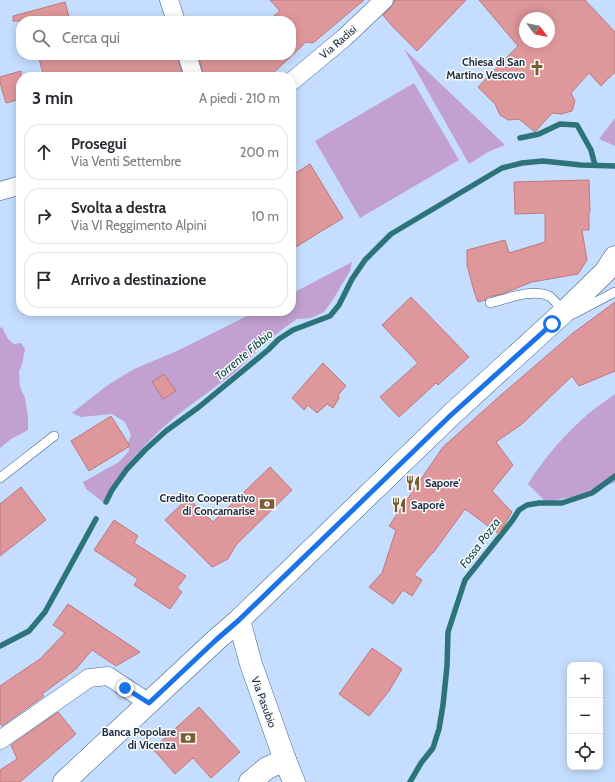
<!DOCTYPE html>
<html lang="it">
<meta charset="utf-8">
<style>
:root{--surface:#fff;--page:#f2f2f3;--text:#2b2b33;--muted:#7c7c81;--line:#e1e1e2}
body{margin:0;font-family:Cabin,sans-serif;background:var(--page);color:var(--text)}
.controls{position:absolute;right:12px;bottom:12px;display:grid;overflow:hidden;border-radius:8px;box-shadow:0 2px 10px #0003}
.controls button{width:36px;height:36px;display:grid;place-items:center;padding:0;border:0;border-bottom:1px solid var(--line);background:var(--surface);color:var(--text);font:20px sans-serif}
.compass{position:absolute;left:519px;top:12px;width:36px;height:36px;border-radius:50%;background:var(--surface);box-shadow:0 2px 10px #0003;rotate:122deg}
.stop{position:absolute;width:12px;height:12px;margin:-9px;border:3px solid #1a73e8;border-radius:50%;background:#fff}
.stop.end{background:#1a73e8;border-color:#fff;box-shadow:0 1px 4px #0008}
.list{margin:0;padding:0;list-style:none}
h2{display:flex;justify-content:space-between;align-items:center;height:52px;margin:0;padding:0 16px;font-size:17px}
h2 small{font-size:13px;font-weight:400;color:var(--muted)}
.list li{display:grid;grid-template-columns:26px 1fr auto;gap:12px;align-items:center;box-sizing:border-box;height:56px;margin:0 8px 8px;padding:0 8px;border:1px solid var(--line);border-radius:16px}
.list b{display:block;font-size:15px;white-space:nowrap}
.list p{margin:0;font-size:13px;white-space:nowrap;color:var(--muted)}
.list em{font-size:13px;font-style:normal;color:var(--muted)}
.icon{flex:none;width:22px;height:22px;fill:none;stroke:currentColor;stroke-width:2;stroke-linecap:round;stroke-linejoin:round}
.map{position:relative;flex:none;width:615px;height:782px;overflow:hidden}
.search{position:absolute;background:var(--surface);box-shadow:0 2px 10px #0003;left:16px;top:16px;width:280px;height:44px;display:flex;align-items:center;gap:10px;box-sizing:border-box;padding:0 14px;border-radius:16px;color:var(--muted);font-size:15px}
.panel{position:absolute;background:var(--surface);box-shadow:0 2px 10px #0003;left:16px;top:72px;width:280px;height:244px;border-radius:16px}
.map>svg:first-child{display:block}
.green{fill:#c2a0d1}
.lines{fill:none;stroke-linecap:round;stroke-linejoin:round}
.stream{stroke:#2c747a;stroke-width:5.5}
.building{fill:#de979b;stroke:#bd797d;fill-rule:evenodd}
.service-casing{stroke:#3c608e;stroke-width:10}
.minor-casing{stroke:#3c608e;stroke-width:19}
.tertiary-casing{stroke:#3c608e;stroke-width:23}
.secondary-casing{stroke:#3c608e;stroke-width:23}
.service{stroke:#fff;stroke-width:9}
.minor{stroke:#fff;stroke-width:18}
.tertiary{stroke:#fff;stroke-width:22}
.secondary{stroke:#fff;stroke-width:22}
.route{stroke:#1a73e8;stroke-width:5}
.labels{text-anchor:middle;stroke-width:3;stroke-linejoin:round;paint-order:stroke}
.street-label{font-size:11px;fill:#1d2c41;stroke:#fcfcfc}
.poi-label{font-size:11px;font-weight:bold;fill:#1d2c41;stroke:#fcfcfc;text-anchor:end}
.water-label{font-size:12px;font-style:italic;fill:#12494a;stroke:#fcfcfc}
</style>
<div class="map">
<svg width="615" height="782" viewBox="0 0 615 782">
<rect width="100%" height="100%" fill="#c5ddfe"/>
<g class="green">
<polygon points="404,49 505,145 488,152 469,164"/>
<polygon points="414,83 459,160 360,218 315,141"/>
<polygon points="615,118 615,146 599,139"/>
<polygon points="352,262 350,271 332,301 324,312 311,318 297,319 284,328 259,349 234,373 176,416 156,434 129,462 117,479 103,502 86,489 83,482 119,462 129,451 128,443 131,435 125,422 112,414 81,417 72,413 108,385 134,369 177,351 257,311 291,311 291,294"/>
<polygon points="2,327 8,339 14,344 21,343 25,349 22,365 19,371 20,387 25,398 28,417 28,430 11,439 0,448 0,328"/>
<path d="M615,394V482L581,495L546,502L528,484C544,458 565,434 588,414C596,407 606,401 615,394Z"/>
</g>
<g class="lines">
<g class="stream">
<polyline points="520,138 539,134 560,124 577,125 591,150 595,165"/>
<polyline points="106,502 112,490 127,469 145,450 166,431 199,407 268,350 279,339 293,330 330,316 339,305 352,279 365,260 391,234 502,168 522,163 543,161 581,165 615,166"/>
<polyline points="0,646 29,631 45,612 96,519"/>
<polyline points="410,782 421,763 433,748 439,729 443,705 447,666 448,632 465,580 512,521 519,510 527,505 539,503 562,503 592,493 615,476"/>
</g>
</g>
<g class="building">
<polygon points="270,0 364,0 313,43 306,42 269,77 204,77 198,55 291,55 291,21 268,21 280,11"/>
<polygon points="394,0 466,0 417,51 393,27 383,15 391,7 394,3"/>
<path d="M479,0H585L615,32V72L601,86L589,73L571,93L575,101L572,111L561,114L552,113L535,132L519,119L508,120L500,115L495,104L478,87L518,46ZM525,18H549V42H525Z"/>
<polygon points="65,2 70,21 13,21 13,16"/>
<polygon points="38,55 177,55 183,77 44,77"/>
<polygon points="21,71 21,99 6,103 0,83 0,77"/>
<polygon points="310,164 343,218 291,250 291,176"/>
<polygon points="589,180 590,212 589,212 589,230 582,230 587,260 578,274 532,282 502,294 488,297 485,300 478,302 474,291 467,265 467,250 505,240 509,253 545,242 545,213 515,214 514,182"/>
<polygon points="411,297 469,357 438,385 436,383 399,417 380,397 418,363 382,325"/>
<polygon points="615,302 615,371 579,386 572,376 522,424 496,442 513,465 492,491 512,512 499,534 465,509 433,553 433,552 414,575 422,580 412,596 403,590 393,604 369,587 382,573 396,530 389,526 443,447 501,395 573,333"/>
<polygon points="323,363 346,386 338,395 339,398 333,408 327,404 317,413 308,405 304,410 292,398"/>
<polygon points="164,374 176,391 163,399 152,382"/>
<polygon points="111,416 130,446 89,471 71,441"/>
<polygon points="270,467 292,490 236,545 228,559 212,567 165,520 188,498 213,522"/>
<polygon points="21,487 46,520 0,556 0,504"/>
<polygon points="114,520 138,536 134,543 186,576 177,588 182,592 170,609 134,585 138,579 94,550"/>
<polygon points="68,604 140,652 116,666 92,650 76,669 42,694 44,696 2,726 0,723 0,686 40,659 65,633 53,625"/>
<polygon points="372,648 402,669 389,691 369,716 339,694"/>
<polygon points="199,707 240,752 211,778 193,758 175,774 153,749"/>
<polygon points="58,712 76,734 20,782 0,782 0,770 17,759 11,745"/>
</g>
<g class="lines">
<g class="service-casing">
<g id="service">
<path d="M490,303C507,299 532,288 549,296C554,299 559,307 564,312"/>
<polyline points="573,314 615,292"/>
<polyline points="0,478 54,436"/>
</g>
</g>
<g class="minor-casing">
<g id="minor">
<polyline points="169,0 176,21"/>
<polyline points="187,55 194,77"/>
<polyline points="291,82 344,38 384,0"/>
<polyline points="0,191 21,185"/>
<polyline points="0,740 89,678 108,676 149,703"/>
</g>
</g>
<g class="tertiary-casing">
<g id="tertiary">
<polyline points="239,620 251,664 285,760 294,782"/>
<polyline points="250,782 267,768 285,760"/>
</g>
</g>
<g class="secondary-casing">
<polyline id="secondary" points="64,782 216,640 239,620 451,415 564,312 605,272 615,257"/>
</g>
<use href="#service" class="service"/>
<use href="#minor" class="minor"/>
<use href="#tertiary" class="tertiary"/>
<use href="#secondary" class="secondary"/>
</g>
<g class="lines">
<polyline class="route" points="125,688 149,703 216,640 239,620 451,415 552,324"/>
</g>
<defs>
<g id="church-bare" transform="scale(1.2)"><path d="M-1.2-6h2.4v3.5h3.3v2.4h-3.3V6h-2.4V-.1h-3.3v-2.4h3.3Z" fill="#7a5d31" stroke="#fcfcfc" stroke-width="2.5" paint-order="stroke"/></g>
<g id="restaurant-bare" transform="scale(1.2)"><path d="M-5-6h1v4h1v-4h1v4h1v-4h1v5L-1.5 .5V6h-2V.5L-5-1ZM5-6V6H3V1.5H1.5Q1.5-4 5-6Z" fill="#7a5d31" stroke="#fcfcfc" stroke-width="2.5" paint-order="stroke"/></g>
<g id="bank-bare" transform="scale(1.2)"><path d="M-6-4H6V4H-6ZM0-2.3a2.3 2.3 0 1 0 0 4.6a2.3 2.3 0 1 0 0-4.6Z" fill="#7a5d31" stroke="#fcfcfc" stroke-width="2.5" paint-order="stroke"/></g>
</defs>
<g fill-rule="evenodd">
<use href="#church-bare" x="537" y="68"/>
<use href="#restaurant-bare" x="413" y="483"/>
<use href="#bank-bare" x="267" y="504"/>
<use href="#restaurant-bare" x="399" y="505"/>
<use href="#bank-bare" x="188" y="738"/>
</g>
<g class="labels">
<g class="street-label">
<text transform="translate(338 42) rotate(-41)" y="4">Via Radisi</text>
<text transform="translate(264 702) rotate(70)" y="4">Via Pasubio</text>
</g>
<g class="poi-label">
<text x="525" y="66">Chiesa di San<tspan x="525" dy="13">Martino Vescovo</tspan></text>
<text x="425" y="487" text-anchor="start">Sapore'</text>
<text x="255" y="502">Credito Cooperativo<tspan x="255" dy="13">di Concamarise</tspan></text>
<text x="411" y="509" text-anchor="start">Saporè</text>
<text x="176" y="736">Banca Popolare<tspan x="176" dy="13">di Vicenza</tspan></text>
</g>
<g class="water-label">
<text transform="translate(244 355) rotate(-40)" y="4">Torrente Fibbio</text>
<text transform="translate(480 543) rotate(-53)" y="4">Fossa Pozza</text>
</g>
</g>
</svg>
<div class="controls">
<button>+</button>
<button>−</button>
<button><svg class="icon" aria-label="locate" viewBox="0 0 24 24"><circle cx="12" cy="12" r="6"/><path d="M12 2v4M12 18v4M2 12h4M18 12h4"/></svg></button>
</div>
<svg class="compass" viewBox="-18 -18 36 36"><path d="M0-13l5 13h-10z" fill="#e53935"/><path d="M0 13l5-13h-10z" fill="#7c7c81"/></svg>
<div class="stop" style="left:552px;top:324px"></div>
<div class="stop end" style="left:125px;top:688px"></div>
<div class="search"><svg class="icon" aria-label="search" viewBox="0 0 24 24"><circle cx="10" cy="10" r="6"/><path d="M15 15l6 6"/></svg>Cerca qui</div>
<section class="panel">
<h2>3 min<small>A piedi · 210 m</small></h2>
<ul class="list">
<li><svg class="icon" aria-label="ahead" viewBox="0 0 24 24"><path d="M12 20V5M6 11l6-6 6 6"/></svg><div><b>Prosegui</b><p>Via Venti Settembre</p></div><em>200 m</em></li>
<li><svg class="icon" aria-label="right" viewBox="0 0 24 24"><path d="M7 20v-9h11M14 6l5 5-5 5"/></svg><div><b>Svolta a destra</b><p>Via VI Reggimento Alpini</p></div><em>10 m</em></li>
<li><svg class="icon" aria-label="arrive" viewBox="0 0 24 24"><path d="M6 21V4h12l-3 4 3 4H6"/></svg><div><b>Arrivo a destinazione</b></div></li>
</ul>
</section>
</div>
